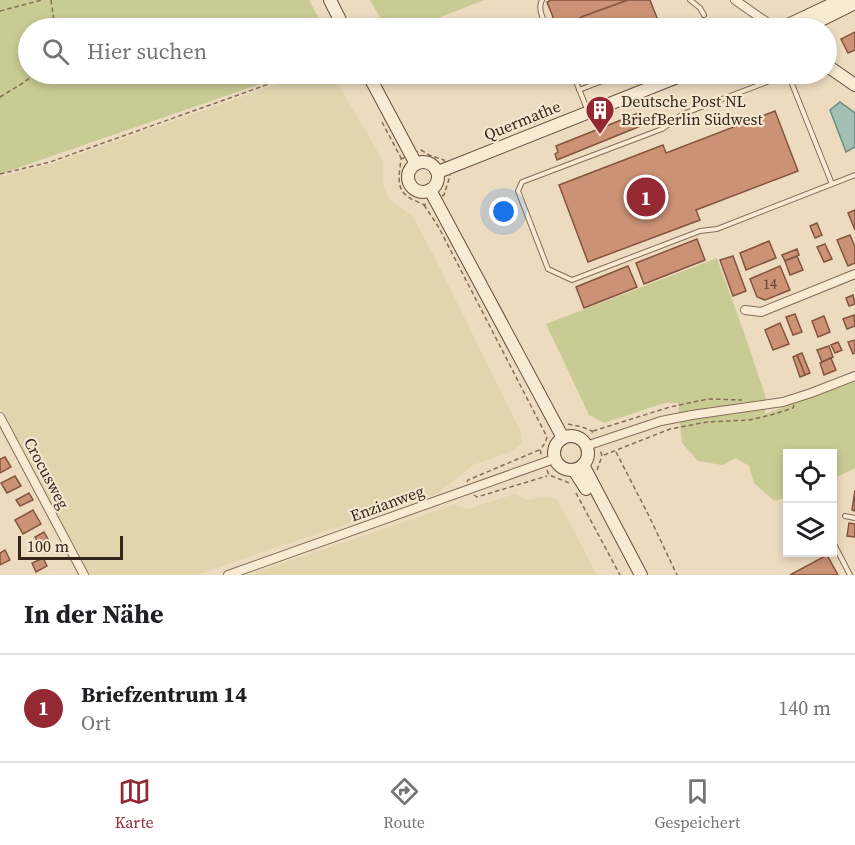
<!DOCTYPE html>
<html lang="de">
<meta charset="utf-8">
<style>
:root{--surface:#fff;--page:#f2f2f2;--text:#202124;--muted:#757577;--line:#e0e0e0;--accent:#942934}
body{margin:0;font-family:"Source Serif 4",serif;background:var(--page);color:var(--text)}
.controls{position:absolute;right:18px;bottom:18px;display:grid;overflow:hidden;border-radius:0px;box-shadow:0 3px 9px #0003}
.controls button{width:54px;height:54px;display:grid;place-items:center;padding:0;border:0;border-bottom:2px solid var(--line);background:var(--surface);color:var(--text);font:30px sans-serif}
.scale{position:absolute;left:18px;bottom:15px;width:105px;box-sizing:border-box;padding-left:6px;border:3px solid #35261d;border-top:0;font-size:16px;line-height:21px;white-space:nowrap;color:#35261d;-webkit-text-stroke:4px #f5e6cf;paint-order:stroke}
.you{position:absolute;left:504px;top:212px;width:21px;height:21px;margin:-15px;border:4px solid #fff;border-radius:50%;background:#1a73e8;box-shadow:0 0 0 9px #1a73e833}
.badge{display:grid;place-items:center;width:39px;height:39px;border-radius:50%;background:var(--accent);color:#fff;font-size:20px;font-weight:700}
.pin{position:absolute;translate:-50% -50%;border:3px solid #fff;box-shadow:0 2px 6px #0006}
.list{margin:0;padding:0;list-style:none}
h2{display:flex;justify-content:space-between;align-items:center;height:78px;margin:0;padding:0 24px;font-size:26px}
h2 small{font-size:20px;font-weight:400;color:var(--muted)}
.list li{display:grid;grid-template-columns:39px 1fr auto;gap:18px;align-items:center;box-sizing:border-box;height:108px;padding:0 24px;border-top:2px solid var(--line)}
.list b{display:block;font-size:22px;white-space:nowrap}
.list p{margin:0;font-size:20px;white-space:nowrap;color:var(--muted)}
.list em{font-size:20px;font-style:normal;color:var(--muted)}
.icon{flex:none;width:33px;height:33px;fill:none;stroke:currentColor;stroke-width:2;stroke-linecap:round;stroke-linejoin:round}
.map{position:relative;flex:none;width:855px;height:575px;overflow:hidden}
.search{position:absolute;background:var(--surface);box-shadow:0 3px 9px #0003;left:18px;right:18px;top:18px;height:66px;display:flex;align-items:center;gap:15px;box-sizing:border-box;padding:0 21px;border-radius:33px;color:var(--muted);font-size:22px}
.sheet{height:186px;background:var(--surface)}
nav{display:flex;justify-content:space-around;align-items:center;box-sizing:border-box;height:84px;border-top:2px solid var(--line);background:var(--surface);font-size:16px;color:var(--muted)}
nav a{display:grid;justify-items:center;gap:3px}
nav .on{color:var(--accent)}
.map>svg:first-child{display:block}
.farmland{fill:#e2d5ad}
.green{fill:#c9cb94}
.water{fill:#a3bfb4;stroke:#6a8d81;stroke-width:1.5}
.building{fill:#cb9276;stroke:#84543f;stroke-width:1.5}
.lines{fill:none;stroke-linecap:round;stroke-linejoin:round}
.lane-casing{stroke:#866c58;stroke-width:6}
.street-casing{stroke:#866c58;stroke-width:10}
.secondary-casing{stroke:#674e3c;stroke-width:14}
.path{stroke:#866c58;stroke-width:1.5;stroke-dasharray:4.5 3;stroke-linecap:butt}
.lane{stroke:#f8ead3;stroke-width:4}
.street{stroke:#f8ead3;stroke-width:8}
.secondary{stroke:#f8ead3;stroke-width:12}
.labels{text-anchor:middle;stroke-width:4.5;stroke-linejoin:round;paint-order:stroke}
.number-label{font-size:14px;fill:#5a4133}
.poi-label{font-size:16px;fill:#35261d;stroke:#f5e6cf;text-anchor:start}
.street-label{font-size:16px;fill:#35261d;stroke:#f5e6cf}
</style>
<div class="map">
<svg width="855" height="575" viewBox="0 0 855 575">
<rect width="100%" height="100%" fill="#eddbc0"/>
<g class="farmland">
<polygon points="306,74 332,74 382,159 384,188 389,199 413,217 435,258 522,434 521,444 511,452 473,465 437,494 274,548 197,575 88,575 26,454 0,408 0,177 54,163"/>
<polygon points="515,494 528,500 544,497 557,499 597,575 247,575 454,505 468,509"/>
</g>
<g class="green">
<polygon points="0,0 309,0 324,28 28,28 28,74 289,74 0,174"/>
<polygon points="370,0 484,0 413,28 386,28"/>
<polygon points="717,258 742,327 766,398 765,414 855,381 855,468 833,479 832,454 788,454 787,497 774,501 754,483 749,466 736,458 722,465 698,461 682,443 678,403 664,403 604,423 589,415 546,324"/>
</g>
<polygon class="water" points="840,102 855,113 855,147 846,152 830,110"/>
<g class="building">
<polygon points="551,0 628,0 557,27 547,2"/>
<polygon points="628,0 650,0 661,28 585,28 581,17"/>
<polygon points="702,19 705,28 675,28"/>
<polygon points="855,32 855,50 848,53 841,39"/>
<polygon points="775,111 798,171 696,210 700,220 588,262 559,185 663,145 666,153"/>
<polygon points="641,112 643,118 640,119 643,125 557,160 555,154 558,152 556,146"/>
<polygon points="855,210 855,230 848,213"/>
<polygon points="817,223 822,235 815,238 810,226"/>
<polygon points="850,235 855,247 855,263 848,266 837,240"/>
<polygon points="697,239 705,260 644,284 636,263"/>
<polygon points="769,241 776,258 746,270 740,253"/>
<polygon points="825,244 832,259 824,262 817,247"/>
<polygon points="797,249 799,255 785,261 782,255"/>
<polygon points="733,256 746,291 733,296 720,260"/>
<polygon points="797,256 803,270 790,275 785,261"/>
<polygon points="628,266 637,287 584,308 576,287"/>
<polygon points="780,266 790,290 765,300 757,297 750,279"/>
<polygon points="853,295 855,304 849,306 846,298"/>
<polygon points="795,314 802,332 793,335 786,317"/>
<polygon points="854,315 855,326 847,329 843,319"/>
<polygon points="824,316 830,332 818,337 812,321"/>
<polygon points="780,323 789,344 773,350 765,330"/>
<polygon points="855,340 855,353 853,354 848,342"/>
<polygon points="838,342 842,350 835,353 831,345"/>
<polygon points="829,346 833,357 822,362 817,350"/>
<polygon points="802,353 810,373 805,375 797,355"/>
<polygon points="797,355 805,375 800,377 793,357"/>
<polygon points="831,358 836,370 824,375 820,363"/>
<polygon points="5,457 11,467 0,473 0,459"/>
<polygon points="15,476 21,486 7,493 1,483"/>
<polygon points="855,490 855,511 852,510"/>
<polygon points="29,493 33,500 20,506 16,500"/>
<polygon points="33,510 41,524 23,534 15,520"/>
<polygon points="849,523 855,524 855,537 847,536"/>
<polygon points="44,532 49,541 40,546 35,537"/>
<polygon points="5,550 10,560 0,565 0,553"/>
<polygon points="827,555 838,575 790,575"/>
<polygon points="43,558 47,566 36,572 32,563"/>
</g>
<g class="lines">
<g class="lane-casing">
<g id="lane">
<path d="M542,0C537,9 544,20 547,28"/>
<polyline points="690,0 700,8 704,15"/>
<polyline points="573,74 587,109"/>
<polyline points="656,74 658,78 657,81"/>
<polyline points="579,90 620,74"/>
<polyline points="832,184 788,74 683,114 662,129 522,182 518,191 548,269 572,280 700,231 717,229 855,175"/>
<polyline points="845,516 855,518"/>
<polyline points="834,544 850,575"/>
</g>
</g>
<g class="street-casing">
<g id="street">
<polyline points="735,0 775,28"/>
<polyline points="745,310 761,312 855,274"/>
<polyline points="0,417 84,575"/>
<polyline points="586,446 661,421 692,415 783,402 811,393 855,376"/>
<polyline points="228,575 554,459 554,458"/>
</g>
</g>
<g class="secondary-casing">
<g id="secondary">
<polyline points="330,0 344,28"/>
<polyline points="786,28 788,25 841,0"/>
<polyline points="805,28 855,3"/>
<polyline points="826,65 855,85"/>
<polyline points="368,74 416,164"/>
<circle cx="423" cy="177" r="15"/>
<polyline points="438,172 685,74"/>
<polyline points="430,190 563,438"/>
<circle cx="571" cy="453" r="17"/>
<polyline points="583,465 641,575"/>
<polyline points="574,470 586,489"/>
</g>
</g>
<g class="path">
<polyline points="51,0 55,28"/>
<polyline points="0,11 42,0"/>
<polyline points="0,97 23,83 35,74"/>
<polyline points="382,122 401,158"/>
<path d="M421,150L429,155L444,160L450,176L444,195L424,205C419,202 412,200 407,196C395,187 400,172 401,159Z"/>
<polyline points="0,174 50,162 297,74"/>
<polyline points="424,205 438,226 452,253 547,437 545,443 540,450 542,457"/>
<polyline points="568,424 582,427 592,431 593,434"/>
<polyline points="593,431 670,407 708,399 742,400"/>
<polyline points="616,452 649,516 677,575"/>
<polyline points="604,455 670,429 707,422 749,420 771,415 793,408 794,405"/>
<polyline points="547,470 549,475 572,484"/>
<polyline points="597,470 602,456 600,449"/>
<polyline points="467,482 468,480 539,450"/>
<polyline points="576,493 620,575"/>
<polyline points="474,495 477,497 547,476"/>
</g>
<use href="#lane" class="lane"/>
<use href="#street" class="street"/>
<use href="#secondary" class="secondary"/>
</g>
<defs>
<g id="building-pin" transform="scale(1.5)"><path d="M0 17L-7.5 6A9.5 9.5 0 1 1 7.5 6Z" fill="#942934" stroke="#f5e6cf"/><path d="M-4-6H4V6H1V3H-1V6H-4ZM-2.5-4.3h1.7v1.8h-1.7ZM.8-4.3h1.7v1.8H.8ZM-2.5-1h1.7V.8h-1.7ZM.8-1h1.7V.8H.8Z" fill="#fff"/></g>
</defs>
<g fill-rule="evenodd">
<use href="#building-pin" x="600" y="110"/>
</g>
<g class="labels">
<g class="number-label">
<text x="770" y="289">14</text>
</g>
<g class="poi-label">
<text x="621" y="107">Deutsche Post NL<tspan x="621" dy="18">BriefBerlin Südwest</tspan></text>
</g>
<g class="street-label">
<text transform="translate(522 120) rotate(-22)" y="6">Quermathe</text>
<text transform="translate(47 473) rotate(62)" y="6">Crocusweg</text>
<text transform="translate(387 503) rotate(-20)" y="6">Enzianweg</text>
</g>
</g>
</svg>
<div class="controls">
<button><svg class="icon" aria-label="locate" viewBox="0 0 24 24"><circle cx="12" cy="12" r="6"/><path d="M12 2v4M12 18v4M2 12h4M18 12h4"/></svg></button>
<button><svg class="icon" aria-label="layers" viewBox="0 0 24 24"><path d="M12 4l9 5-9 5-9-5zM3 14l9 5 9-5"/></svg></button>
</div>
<div class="scale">100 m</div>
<div class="you"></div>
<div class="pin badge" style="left:646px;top:197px">1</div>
<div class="search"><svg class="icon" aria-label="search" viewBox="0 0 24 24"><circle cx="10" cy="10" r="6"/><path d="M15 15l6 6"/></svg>Hier suchen</div>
</div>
<section class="sheet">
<h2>In der Nähe<small></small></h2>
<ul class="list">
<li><span class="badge">1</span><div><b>Briefzentrum 14</b><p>Ort</p></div><em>140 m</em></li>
</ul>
</section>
<nav>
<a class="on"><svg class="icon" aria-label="map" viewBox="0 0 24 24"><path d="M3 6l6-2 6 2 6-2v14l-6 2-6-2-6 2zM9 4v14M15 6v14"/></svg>Karte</a>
<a><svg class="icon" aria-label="directions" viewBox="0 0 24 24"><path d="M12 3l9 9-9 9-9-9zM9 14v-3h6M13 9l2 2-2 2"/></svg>Route</a>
<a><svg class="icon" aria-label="saved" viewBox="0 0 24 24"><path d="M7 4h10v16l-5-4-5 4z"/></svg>Gespeichert</a>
</nav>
